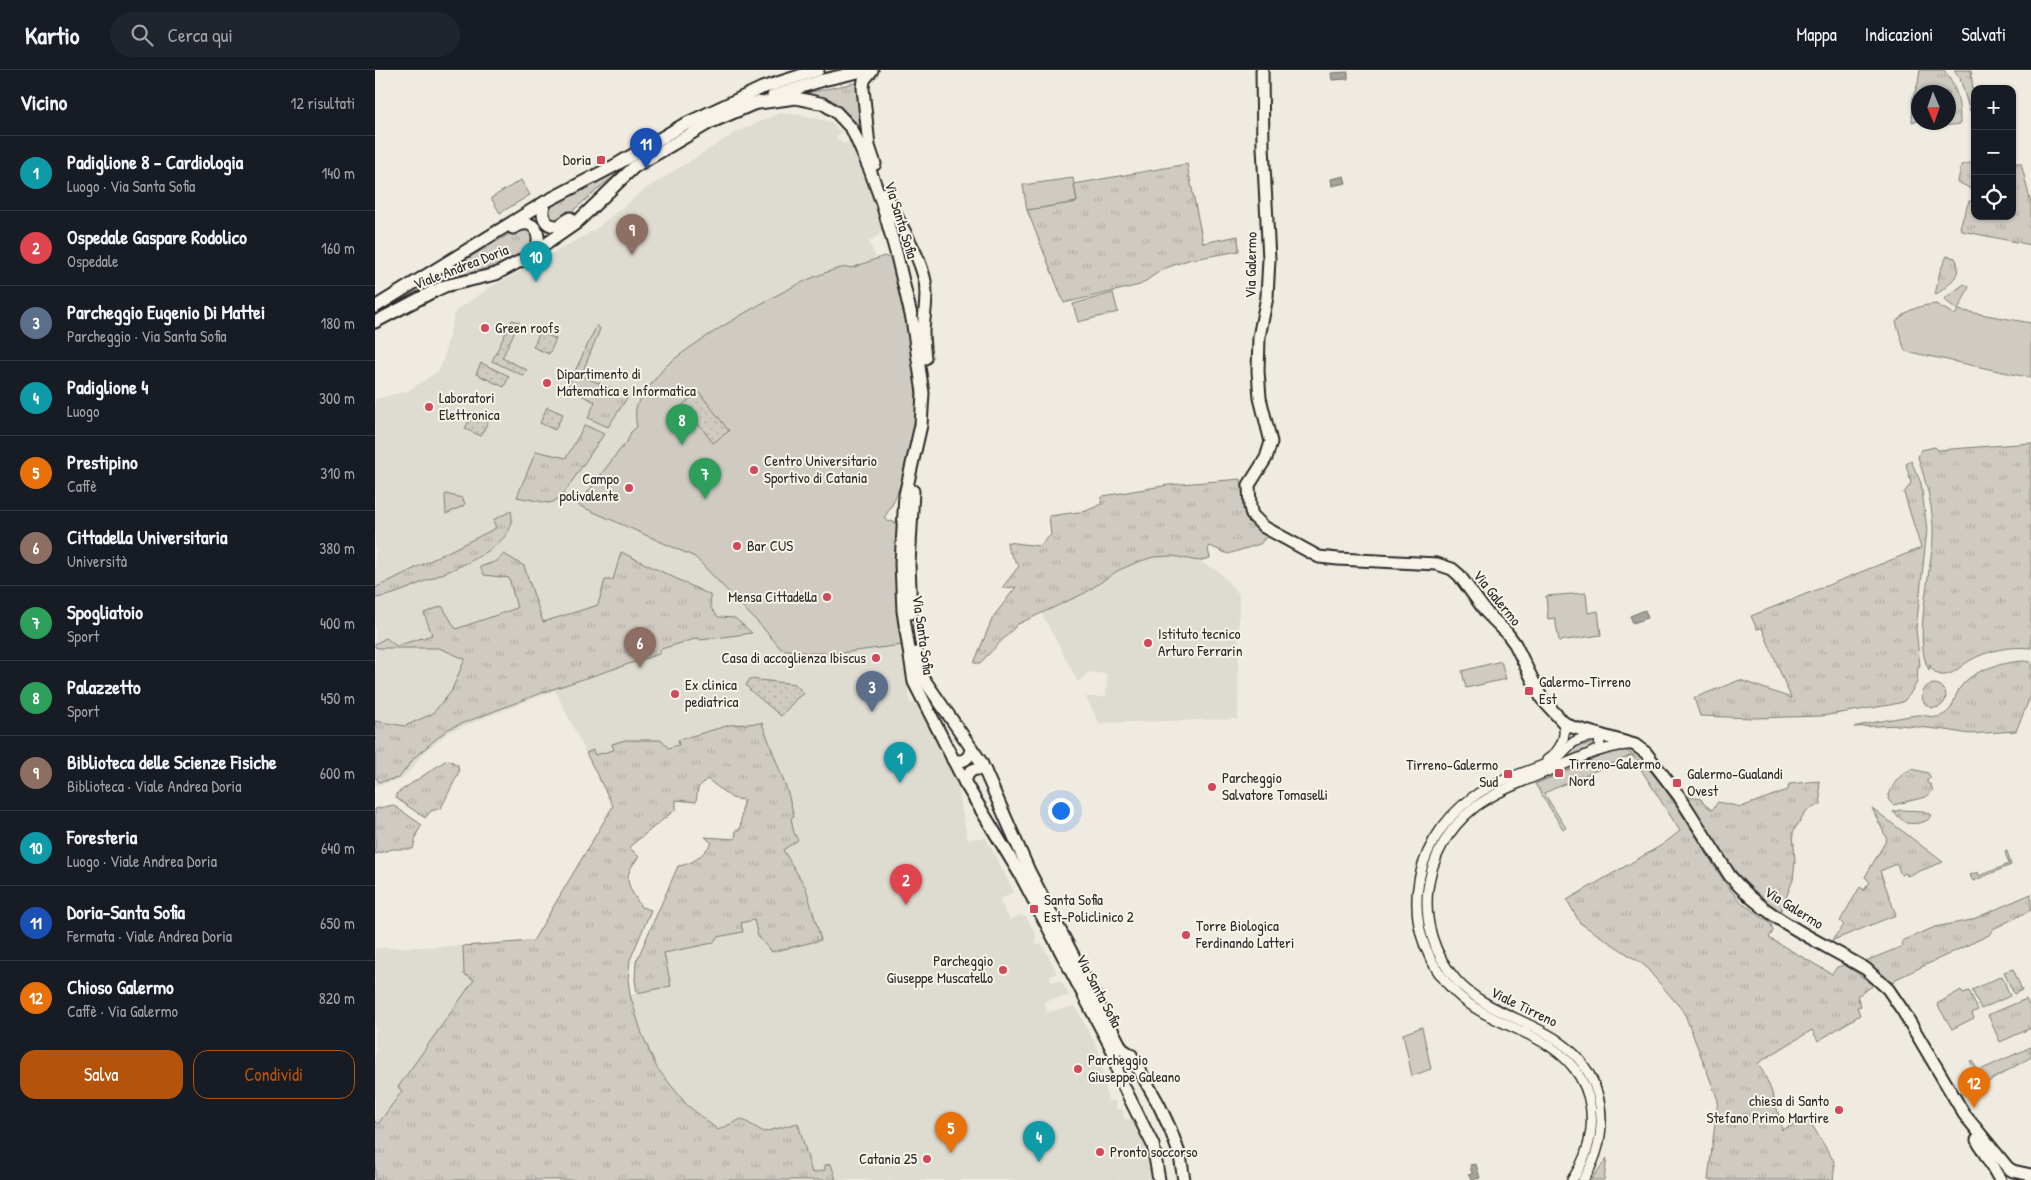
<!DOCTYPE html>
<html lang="it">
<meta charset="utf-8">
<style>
:root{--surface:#171b24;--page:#20242c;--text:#f1f3f6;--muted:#9ea1a6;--line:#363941;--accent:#b45309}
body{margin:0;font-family:"Patrick Hand",sans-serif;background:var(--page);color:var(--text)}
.controls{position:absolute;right:15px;top:15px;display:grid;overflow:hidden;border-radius:10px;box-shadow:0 1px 4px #0004}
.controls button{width:45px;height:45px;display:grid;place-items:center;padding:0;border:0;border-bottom:1px solid var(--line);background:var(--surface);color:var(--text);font:25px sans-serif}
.compass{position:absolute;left:1536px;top:15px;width:45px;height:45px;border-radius:50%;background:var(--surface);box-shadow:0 1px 4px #0004;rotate:178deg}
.you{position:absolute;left:685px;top:740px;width:18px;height:18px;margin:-12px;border:4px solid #fff;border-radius:50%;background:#1a73e8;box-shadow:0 0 0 8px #1a73e833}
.badge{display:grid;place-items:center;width:32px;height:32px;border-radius:50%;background:var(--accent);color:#fff;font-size:16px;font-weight:700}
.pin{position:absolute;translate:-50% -41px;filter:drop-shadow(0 1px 2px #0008)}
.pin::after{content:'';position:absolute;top:26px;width:18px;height:15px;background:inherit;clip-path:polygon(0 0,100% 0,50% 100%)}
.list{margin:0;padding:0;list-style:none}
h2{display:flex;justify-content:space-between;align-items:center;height:65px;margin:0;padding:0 20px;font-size:21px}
h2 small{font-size:16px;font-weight:400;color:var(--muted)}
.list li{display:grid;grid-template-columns:32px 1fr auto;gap:15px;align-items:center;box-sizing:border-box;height:75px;padding:0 20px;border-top:1px solid var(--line)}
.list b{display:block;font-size:19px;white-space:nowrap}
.list p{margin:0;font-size:16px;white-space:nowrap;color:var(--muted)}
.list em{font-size:16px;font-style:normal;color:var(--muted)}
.actions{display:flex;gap:10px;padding:15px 20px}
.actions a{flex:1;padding:11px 0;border:1px solid var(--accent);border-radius:15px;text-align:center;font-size:18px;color:var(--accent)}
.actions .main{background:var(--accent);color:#fff}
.icon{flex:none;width:28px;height:28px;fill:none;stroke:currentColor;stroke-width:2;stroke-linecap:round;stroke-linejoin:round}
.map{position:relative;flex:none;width:1656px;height:1110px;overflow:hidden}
header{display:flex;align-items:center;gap:30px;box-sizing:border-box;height:70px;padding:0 25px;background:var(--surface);border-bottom:1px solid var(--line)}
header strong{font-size:24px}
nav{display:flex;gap:28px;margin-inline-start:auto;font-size:18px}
.search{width:350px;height:45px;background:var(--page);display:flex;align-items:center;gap:12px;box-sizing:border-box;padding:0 18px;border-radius:28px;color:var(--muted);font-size:19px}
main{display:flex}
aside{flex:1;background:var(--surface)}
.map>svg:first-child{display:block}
.built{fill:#dedbd1}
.grass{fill:url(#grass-tufts);stroke:#7d7b76}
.park{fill:#cfcbc2;stroke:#7d7b76}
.garden{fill:url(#garden-dots);stroke:#7d7b76}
.water{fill:#a4a29a;stroke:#74726e}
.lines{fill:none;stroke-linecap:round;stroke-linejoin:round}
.minor-casing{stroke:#2b2b2b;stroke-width:12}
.major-casing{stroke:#2b2b2b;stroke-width:15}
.minor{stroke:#f7f3e8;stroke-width:9}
.major{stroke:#f7f3e8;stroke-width:11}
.poi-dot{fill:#d1495b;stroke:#f7f3e8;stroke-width:2}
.labels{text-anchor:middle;stroke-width:4;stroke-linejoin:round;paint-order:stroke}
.poi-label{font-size:15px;fill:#2b2b2b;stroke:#f7f3e8;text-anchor:start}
.street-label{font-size:15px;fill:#2b2b2b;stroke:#f7f3e8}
</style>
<header>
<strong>Kartio</strong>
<div class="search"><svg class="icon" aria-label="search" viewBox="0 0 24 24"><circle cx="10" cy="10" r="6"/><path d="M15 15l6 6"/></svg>Cerca qui</div>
<nav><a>Mappa</a><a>Indicazioni</a><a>Salvati</a></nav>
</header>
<main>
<aside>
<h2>Vicino<small>12 risultati</small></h2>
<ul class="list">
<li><span class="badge" style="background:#0f9aa8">1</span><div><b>Padiglione 8 - Cardiologia</b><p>Luogo · Via Santa Sofia</p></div><em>140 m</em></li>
<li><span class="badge" style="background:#e0444e">2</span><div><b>Ospedale Gaspare Rodolico</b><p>Ospedale</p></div><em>160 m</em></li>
<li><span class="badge" style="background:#5c6f8a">3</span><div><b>Parcheggio Eugenio Di Mattei</b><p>Parcheggio · Via Santa Sofia</p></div><em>180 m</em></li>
<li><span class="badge" style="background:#0f9aa8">4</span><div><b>Padiglione 4</b><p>Luogo</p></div><em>300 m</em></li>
<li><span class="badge" style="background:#e8710a">5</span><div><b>Prestipino</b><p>Caffè</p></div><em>310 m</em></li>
<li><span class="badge" style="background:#8d6e63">6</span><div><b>Cittadella Universitaria</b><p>Università</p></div><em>380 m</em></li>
<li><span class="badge" style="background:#2e9e5b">7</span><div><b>Spogliatoio</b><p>Sport</p></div><em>400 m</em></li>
<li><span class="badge" style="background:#2e9e5b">8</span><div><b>Palazzetto</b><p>Sport</p></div><em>450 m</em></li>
<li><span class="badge" style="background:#8d6e63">9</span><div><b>Biblioteca delle Scienze Fisiche</b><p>Biblioteca · Viale Andrea Doria</p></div><em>600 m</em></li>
<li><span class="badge" style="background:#0f9aa8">10</span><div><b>Foresteria</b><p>Luogo · Viale Andrea Doria</p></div><em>640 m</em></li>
<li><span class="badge" style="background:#1a4fb4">11</span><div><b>Doria-Santa Sofia</b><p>Fermata · Viale Andrea Doria</p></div><em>650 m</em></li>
<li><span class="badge" style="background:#e8710a">12</span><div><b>Chioso Galermo</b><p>Caffè · Via Galermo</p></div><em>820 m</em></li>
</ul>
<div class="actions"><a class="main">Salva</a><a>Condividi</a></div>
</aside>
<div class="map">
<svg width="1656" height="1110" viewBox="0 0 1656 1110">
<defs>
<pattern id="grass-tufts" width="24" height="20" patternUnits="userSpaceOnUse" patternTransform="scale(1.25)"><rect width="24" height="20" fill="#cfcbc2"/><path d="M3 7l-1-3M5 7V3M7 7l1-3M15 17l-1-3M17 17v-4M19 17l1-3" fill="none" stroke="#b2aea7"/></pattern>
<pattern id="garden-dots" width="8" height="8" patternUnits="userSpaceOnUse" patternTransform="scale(1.25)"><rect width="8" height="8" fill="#cfcbc2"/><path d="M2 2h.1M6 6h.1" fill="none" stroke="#b2aea7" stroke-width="1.8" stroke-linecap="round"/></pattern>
</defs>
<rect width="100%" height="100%" fill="#efebe0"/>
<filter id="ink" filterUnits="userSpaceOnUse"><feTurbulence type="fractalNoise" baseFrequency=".02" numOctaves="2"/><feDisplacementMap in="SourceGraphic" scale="10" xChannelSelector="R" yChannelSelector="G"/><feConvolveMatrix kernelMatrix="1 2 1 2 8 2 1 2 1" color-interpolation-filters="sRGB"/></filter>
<g filter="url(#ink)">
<g class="built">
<polygon points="405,43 426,45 456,52 466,62 461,67 468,74 475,72 478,75 510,158 503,166 494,171 501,189 509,186 516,187 541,336 537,366 525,419 520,432 509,448 514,452 517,451 522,454 522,517 535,633 540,633 548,644 582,710 592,769 611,768 639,822 624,830 629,839 635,850 645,845 651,847 662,866 660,869 662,875 667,874 682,903 675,906 676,912 686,911 695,926 670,931 672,942 700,936 724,981 733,1031 740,1030 742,1040 747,1039 750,1050 758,1049 771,1079 776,1110 461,1110 456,1094 450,1100 437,1103 423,1053 389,1062 366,1049 343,1060 312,1035 282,998 267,964 255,925 296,916 289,883 338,873 342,867 367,862 366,853 379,850 383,867 446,870 431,818 408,780 419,763 416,748 303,670 305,675 292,678 240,680 220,685 218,680 211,683 180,620 74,662 46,685 38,698 25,710 0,716 0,329 33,321 63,301 67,294 80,241 116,217 218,161 272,118 360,63"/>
<polygon points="798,486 823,491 843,501 864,524 863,649 724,653 711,627 731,627 732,604 714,602 703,612 667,544 710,523 742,501 760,493 778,487"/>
<polygon points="88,876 89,904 100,910 23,1016 27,1021 3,1054 0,1051 0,878"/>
</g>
<g class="grass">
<polygon points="462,0 474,0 404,19 343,45 258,94 230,113 186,151 180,153 171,144 174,135 311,59 389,22"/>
<path d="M1545,0H1569C1582,18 1585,31 1585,54L1561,57V53L1574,52V22H1544L1543,51L1537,52L1538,27L1543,13Z"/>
<polygon points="1579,0 1596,0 1600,43 1595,42 1585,8"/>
<path d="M485,12L487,58L484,61C470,42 456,29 432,23Z"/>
<polygon points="1600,92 1600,124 1596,119 1583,112 1586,95"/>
<polygon points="1637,93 1646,93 1656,134 1656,175 1587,161 1585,157 1594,131 1600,131 1600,146 1637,146"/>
<polygon points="812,94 828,173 863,166 864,181 813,190 788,199 765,215 689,233 652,140 702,132 699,114"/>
<polygon points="162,141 180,162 168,170 151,149"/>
<polygon points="150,157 159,163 157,177 123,195 74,209 11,237 141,160"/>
<path d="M1572,186L1580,188C1590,204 1572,217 1560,225L1565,201Z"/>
<polygon points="1589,214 1594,217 1583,240 1581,239 1569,229"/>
<polygon points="222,255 225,259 206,306 254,325 233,357 213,348 220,332 192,318"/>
<polygon points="210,355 229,364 187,426 178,432 173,433 142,427 161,381 191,388"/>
<path d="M1656,373V578C1634,576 1613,580 1594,591C1587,595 1579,604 1570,605C1563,606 1558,602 1555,595L1554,600C1537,572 1557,499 1558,466C1559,438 1551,413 1543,387L1546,380L1560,377L1563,380Z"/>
<polygon points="1536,391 1546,413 1552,460 1541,559 1545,596 1543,596 1542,612 1535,624 1528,632 1515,635 1447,646 1379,648 1325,646 1319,628 1365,610 1416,628 1387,558 1382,559 1376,546 1546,478 1529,423 1536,413 1531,394"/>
<path d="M866,409C869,437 868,449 893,465L885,474L853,484L835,476L833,479L835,488L823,491L798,486L778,487L760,493L742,501L710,523L643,554L605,593H599L618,547L641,517L627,518L644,496L633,480L632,472L664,476L676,465L674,446L711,441L727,434L726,428L728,426L794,415Z"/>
<polygon points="71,424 87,428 90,433 88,436 71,444 70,425"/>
<path d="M136,441C146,475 82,497 58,508C39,515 20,526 0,528V518L121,458L118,450Z"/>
<polygon points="246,482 335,525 336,538 343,547 360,548 377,563 326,570 323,568 286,579 284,584 169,622 73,659 40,687 24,708 4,712 0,707 0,651 30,656 57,644 76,622 90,589 64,578 3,578 0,577 0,574 11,568 21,576 57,565 49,543 67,536 81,559 142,538 134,508 109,505 105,497 122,491 129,484 149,496 168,552 223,535 230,510 238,510"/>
<path d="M1648,591L1656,592V625L1641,661L1594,664L1571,660L1525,655L1479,657C1483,655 1533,646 1542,645C1551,644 1559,650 1568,645C1578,640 1578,632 1582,623C1593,600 1625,593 1648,591Z"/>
<circle cx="1559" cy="626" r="12"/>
<path d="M387,653L412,720L419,746L416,748L419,763L423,770L408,780L431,818L446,870L397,882L383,867L379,850L366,853L368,862L342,867L338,873L289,883L296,916L262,923L260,910L261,892L303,796C320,794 327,785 337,773L330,767L360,769L361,760H365L368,730L357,728L332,709L323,718L321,732L301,730V739L254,777L264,787C245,808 254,816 266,837L276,840L255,890L253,909L255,925L267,964L282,998L312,1035L343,1060L366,1049L389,1062L423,1053L437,1103L450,1100V1095L456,1094L461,1110H0V1051L3,1054L27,1021L23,1017L99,910L89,904L88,876L158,871L238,736L211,683L218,680L220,685L239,680L237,674L250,670H287L293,678L304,675L303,670L355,655Z"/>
<polygon points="1217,674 1221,676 1188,690 1203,676"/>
<path d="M1247,680C1278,684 1333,791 1354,818L1366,832L1396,854L1398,861L1394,868L1457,904L1462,897L1470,895L1499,915L1482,926L1486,936L1482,937L1485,945L1443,971L1437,960L1383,993C1396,1015 1402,1035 1407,1060L1432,1047L1460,1093L1458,1110H1333L1343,1030L1309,942L1269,895L1205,853L1192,830L1287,775L1305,761L1257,685L1169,723L1191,758L1188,759L1160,714L1233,683Z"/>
<polygon points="74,690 83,695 84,702 66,738 56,741 50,748 21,728 21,724 70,691"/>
<path d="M1537,699L1553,703L1556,708L1552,710V713L1556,715L1558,721L1551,727L1518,735L1513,729C1515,717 1525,703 1537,699Z"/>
<path d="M1444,711L1446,734L1431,741L1418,762L1420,792L1418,810L1405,842C1361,814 1338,768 1311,726L1326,729L1329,734L1337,740L1343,732L1366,737L1413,720L1414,714Z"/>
<polygon points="18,735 47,755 42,763 38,779 18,779 0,784 0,739"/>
<polygon points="1497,738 1568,792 1532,806 1531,803 1526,805 1522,794 1505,801 1521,845 1456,871 1469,855 1465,851 1485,817 1489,820 1495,812 1490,807 1512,769"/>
<path d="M1526,740L1548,741L1557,745C1552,754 1540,754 1531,753L1518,742Z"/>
<polygon points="1632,781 1636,795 1598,811 1595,805 1603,802 1604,806 1634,794 1630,782"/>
<polygon points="1656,824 1656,840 1618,859 1614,865 1521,909 1518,913 1491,891 1528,876 1527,871 1560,857 1596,850"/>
<polygon points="1638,899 1647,920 1639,924 1629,902"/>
<polygon points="1627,906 1635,926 1606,939 1597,920"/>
<polygon points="1586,920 1588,923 1594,921 1603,940 1597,943 1599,948 1577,959 1562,934"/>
<polygon points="1651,929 1656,940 1656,958 1625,972 1613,945"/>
<polygon points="1656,977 1656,987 1608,1015 1595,991 1597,990 1603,1001"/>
<polygon points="1232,1088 1229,1110 1216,1110"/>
</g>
<g class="park">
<polygon points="698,108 702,132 652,140 648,115"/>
<polygon points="146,110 155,125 125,143 116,128"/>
<path d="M509,186L519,190C529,237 542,286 541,334C541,352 536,370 532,387C527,411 523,427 509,448L514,452L517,451L522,454V517L527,575L465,583H435L406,579L389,559L320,487L203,435L243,382L252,372L256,362L262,357C261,352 260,343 261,338C263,330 284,304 290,297C310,276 452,189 477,198Z"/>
<polygon points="738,223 743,242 703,252 698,234"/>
<path d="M1561,234L1580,245L1583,240L1656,253V308L1530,281L1521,252C1530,240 1546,235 1561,234Z"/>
<polygon points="1211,523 1213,543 1223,541 1226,565 1184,571 1180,548 1173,549 1171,526"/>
<polygon points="1126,591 1131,609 1091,618 1087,601"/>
<polygon points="1047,957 1056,999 1037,1006 1028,964"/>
</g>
<g class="garden">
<polygon points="137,250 144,252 127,288 152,300 149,306 117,291"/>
<polygon points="165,262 181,269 174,284 158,277"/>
<polygon points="106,293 134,306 129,317 101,304"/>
<polygon points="324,322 354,361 338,373 308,334"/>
<polygon points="172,337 188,344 180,360 165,353"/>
<polygon points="97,344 113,351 106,366 90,359"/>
<polygon points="375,609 420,614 429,624 423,627 406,646 376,621 371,615"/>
</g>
<g class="water">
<polygon points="973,2 973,9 957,10 956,3"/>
<polygon points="969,106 971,113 957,116 956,109"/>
<polygon points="1270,540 1273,548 1258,553 1255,546"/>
<polygon points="1101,1094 1105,1108 1097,1110 1093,1105 1097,1104 1095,1095"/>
</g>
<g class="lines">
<g class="minor-casing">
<g id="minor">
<path d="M1172,690C1185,681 1192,668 1188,652"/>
<path d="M1197,1110C1218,1080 1224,1039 1205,1007C1178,961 1119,959 1082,924C1022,866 1031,776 1098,727C1121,710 1150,703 1176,692C1187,687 1190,678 1199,672C1206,667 1216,667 1224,666L1225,678L1214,684"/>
<path d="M1208,1110C1229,1078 1233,1036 1213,1002C1184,952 1120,952 1082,911C1035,858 1045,780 1100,737C1123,720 1152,710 1178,699C1202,689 1227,677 1253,675"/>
</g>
</g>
<g class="major-casing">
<g id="major">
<polyline points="497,0 489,10 488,18 494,76 500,94"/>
<path d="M887,0L888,77L894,189L892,227L884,267L883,301L885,328L896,372L891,388L874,415L875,437L877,445L889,457L944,487L963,489L1062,494L1077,499L1084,505L1111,542L1132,563L1140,574L1167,629L1188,652L1197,657L1260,675L1271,683L1304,726L1355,806C1392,850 1442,870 1491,899L1513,919L1528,941L1589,1044L1633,1098L1638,1101L1656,1105"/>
<polyline points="398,26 448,10 492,0"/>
<polyline points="376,34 421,28 449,34 461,42 477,59 495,100 507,133 522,186 537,249 548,323 546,355 530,425 526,493 528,541 539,612 590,713 645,804 738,981 744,1007 778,1075 784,1110"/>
<path d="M511,123C522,153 543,179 550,211C553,228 549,243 548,261C548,270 549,279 550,288"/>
<path d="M170,132C165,145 169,157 184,156L195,148"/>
<path d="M138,158C159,146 167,162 161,181"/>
<polyline points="0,237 170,132 239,96 308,55 387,18 443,0"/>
<polyline points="0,252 57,222 70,216 121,204 151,188 200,154 259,97 334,53 383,32"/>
<polyline points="536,543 534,494 538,421"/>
<polyline points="541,583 543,596 548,608 606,692 654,801 747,979 756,985 784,1035 796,1061 805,1086 809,1110"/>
<path d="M578,690C588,693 595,689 596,678"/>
<path d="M590,713C592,701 599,696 610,701"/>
<polyline points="1602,1070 1625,1110"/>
</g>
</g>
<use href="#minor" class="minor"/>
<use href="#major" class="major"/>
</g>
</g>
<g class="poi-dot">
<rect x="221" y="85" width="10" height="10" rx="2.5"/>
<circle cx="110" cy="258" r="5"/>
<circle cx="172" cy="313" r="5"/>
<circle cx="54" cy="337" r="5"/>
<circle cx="379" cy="400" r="5"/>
<circle cx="254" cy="418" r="5"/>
<circle cx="362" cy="476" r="5"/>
<circle cx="452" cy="527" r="5"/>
<circle cx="773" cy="573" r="5"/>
<circle cx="501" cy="588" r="5"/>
<rect x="1149" y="616" width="10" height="10" rx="2.5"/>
<circle cx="300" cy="624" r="5"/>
<rect x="1179" y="698" width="10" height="10" rx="2.5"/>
<rect x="1128" y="699" width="10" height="10" rx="2.5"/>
<rect x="1297" y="708" width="10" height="10" rx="2.5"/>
<circle cx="837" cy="717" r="5"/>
<rect x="654" y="834" width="10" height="10" rx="2.5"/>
<circle cx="811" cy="865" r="5"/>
<circle cx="628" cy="900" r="5"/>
<circle cx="703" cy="999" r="5"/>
<circle cx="1464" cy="1040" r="5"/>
<circle cx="725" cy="1082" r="5"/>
<circle cx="552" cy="1089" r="5"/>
</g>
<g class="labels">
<g class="poi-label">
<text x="216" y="95" text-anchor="end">Doria</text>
<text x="120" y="263">Green roofs</text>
<text x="182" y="309">Dipartimento di<tspan x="182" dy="17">Matematica e Informatica</tspan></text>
<text x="64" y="333">Laboratori<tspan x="64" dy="17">Elettronica</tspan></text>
<text x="389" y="396">Centro Universitario<tspan x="389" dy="17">Sportivo di Catania</tspan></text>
<text x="244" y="414" text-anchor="end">Campo<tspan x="244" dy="17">polivalente</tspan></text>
<text x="372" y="481">Bar CUS</text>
<text x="442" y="532" text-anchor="end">Mensa Cittadella</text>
<text x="783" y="569">Istituto tecnico<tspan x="783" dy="17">Arturo Ferrarin</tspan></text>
<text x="491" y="593" text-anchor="end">Casa di accoglienza Ibiscus</text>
<text x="1164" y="617">Galermo-Tirreno<tspan x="1164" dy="17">Est</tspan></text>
<text x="310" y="620">Ex clinica<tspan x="310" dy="17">pediatrica</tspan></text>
<text x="1194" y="699">Tirreno-Galermo<tspan x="1194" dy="17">Nord</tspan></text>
<text x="1123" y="700" text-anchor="end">Tirreno-Galermo<tspan x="1123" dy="17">Sud</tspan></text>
<text x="1312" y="709">Galermo-Gualandi<tspan x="1312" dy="17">Ovest</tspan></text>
<text x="847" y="713">Parcheggio<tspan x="847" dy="17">Salvatore Tomaselli</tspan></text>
<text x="669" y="835">Santa Sofia<tspan x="669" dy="17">Est-Policlinico 2</tspan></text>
<text x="821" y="861">Torre Biologica<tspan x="821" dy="17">Ferdinando Latteri</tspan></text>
<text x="618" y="896" text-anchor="end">Parcheggio<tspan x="618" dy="17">Giuseppe Muscatello</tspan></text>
<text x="713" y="995">Parcheggio<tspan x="713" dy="17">Giuseppe Galeano</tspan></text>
<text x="1454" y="1036" text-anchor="end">chiesa di Santo<tspan x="1454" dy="17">Stefano Primo Martire</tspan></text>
<text x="735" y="1087">Pronto soccorso</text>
<text x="542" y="1094" text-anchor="end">Catania 25</text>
</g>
<g class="street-label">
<text transform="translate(526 150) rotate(73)" y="5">Via Santa Sofia</text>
<text transform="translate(876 195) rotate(-89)" y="5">Via Galermo</text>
<text transform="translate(86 197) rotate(-21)" y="5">Viale Andrea Doria</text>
<text transform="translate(1122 528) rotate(51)" y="5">Via Galermo</text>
<text transform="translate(548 565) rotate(82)" y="5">Via Santa Sofia</text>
<text transform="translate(1419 838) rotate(32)" y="5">Via Galermo</text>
<text transform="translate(724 921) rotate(62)" y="5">Via Santa Sofia</text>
<text transform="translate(1149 937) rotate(26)" y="5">Viale Tirreno</text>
</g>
</g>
</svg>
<div class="controls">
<button>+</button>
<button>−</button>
<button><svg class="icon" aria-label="locate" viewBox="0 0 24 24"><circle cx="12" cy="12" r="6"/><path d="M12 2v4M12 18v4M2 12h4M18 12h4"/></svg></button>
</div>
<svg class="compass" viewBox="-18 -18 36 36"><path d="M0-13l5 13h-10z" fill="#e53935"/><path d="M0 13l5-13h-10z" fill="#9ea1a6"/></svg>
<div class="you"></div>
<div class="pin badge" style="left:525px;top:713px;background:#0f9aa8">1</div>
<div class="pin badge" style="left:531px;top:835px;background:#e0444e">2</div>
<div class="pin badge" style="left:497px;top:642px;background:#5c6f8a">3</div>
<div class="pin badge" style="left:664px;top:1092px;background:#0f9aa8">4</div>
<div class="pin badge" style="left:576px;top:1083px;background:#e8710a">5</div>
<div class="pin badge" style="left:265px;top:598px;background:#8d6e63">6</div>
<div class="pin badge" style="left:330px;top:429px;background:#2e9e5b">7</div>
<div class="pin badge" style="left:307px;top:375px;background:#2e9e5b">8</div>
<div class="pin badge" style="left:257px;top:185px;background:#8d6e63">9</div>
<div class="pin badge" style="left:161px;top:212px;background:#0f9aa8">10</div>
<div class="pin badge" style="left:271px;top:99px;background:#1a4fb4">11</div>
<div class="pin badge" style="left:1599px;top:1038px;background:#e8710a">12</div>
</div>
</main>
